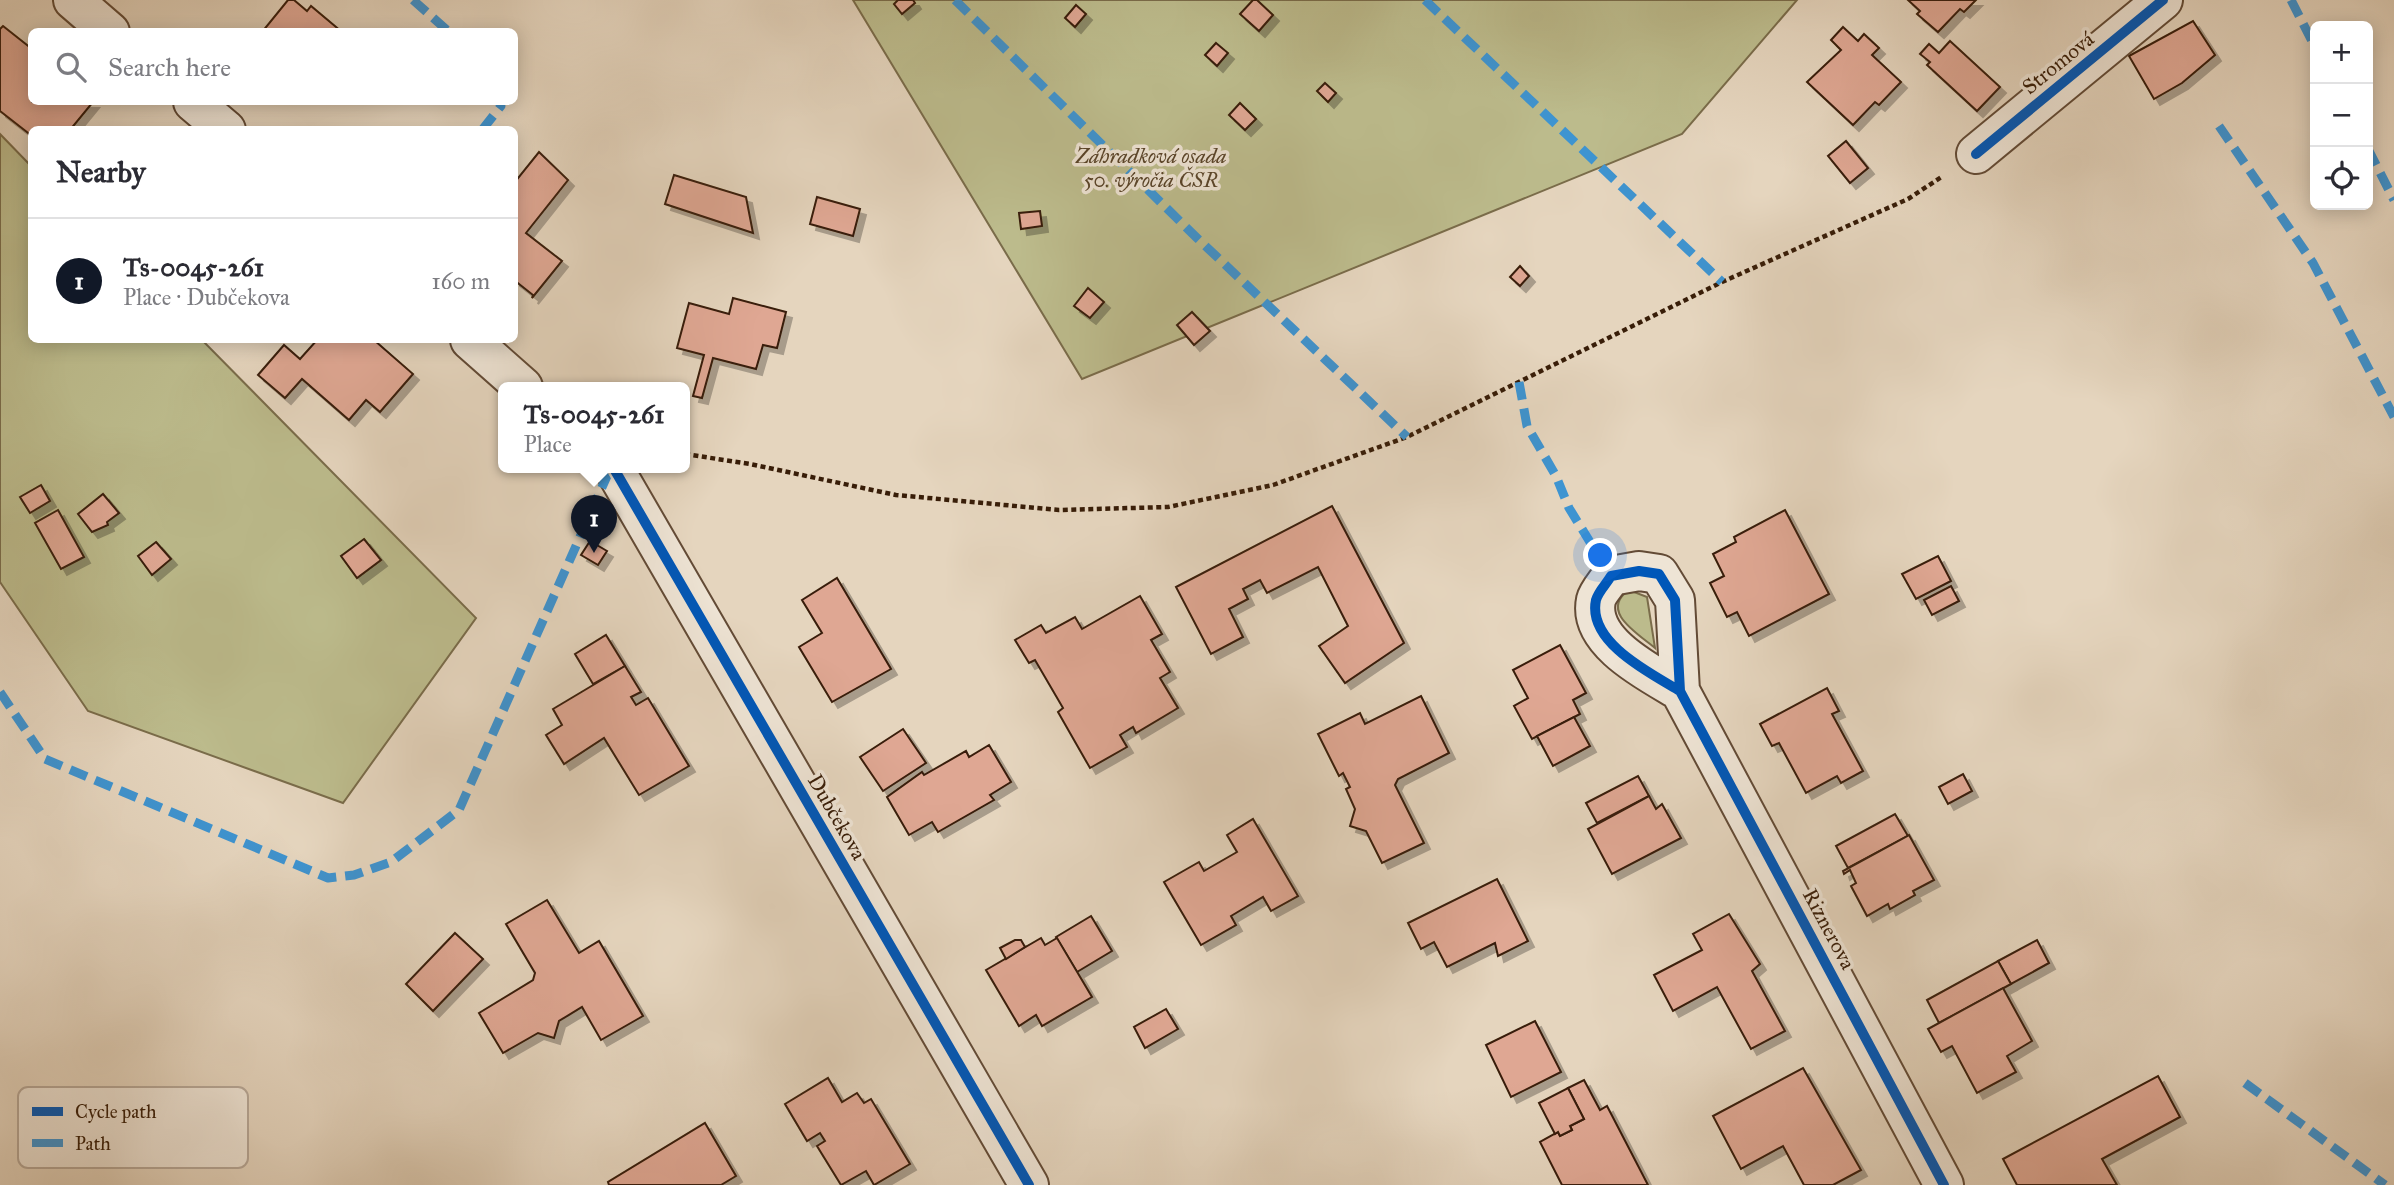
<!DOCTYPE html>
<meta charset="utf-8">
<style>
:root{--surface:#fff;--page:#f7f7f7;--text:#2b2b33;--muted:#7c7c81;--line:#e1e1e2;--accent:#111827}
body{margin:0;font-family:"IM FELL Great Primer",serif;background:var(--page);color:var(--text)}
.controls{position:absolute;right:21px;top:21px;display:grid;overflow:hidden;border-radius:10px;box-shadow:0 4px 18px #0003}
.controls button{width:63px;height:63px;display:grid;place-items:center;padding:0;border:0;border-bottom:2px solid var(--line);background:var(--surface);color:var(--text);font:35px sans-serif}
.you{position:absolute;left:1601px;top:556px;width:24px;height:24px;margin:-18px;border:5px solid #fff;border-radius:50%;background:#1a73e8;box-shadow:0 0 0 10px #1a73e833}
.badge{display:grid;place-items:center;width:46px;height:46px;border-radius:50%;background:var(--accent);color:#fff;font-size:23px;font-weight:700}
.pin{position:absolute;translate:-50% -58px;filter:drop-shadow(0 2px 4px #0008)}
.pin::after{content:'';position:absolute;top:37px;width:24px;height:21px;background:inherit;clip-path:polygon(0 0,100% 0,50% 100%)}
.popup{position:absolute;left:498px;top:382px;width:192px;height:91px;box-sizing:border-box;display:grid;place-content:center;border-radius:10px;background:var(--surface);filter:drop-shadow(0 2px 5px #0005);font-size:23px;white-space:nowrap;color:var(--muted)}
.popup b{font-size:26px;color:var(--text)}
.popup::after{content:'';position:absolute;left:50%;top:100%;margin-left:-14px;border:14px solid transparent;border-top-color:var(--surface)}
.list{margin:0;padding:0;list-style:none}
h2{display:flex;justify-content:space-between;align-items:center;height:91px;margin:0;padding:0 28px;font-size:30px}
h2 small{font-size:23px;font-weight:400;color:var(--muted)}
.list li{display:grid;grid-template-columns:46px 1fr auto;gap:21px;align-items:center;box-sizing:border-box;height:126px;padding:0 28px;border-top:2px solid var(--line)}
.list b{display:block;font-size:26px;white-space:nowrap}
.list p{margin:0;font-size:23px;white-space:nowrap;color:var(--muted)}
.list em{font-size:23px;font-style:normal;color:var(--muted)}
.icon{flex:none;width:38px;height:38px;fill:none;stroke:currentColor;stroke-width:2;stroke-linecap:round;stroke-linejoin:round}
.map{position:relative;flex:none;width:2394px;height:1185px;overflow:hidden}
.search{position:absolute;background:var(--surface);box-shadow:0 4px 18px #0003;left:28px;top:28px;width:490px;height:77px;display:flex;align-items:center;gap:18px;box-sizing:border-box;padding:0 24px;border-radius:10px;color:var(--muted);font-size:26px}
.panel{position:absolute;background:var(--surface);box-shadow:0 4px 18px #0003;left:28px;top:126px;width:490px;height:217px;border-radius:10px}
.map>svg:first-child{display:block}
.green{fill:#bcbb8c;stroke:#7a6c4a;stroke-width:2}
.building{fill:#dfa793;stroke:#381d08;stroke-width:2;filter:url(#shadow)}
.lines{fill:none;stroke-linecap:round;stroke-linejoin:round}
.street-casing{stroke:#634b36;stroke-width:42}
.path{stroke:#381d08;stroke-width:4.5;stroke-dasharray:5 3.5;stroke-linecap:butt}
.street{stroke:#eee4d5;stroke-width:38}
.quiet{stroke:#3e94d1;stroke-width:9;stroke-dasharray:18 9;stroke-linecap:butt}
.cycleway-casing{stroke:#eee4d5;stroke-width:15}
.cycleway{stroke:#0057b8;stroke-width:10}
.labels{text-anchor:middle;stroke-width:7;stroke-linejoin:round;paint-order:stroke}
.street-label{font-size:21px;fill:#381d08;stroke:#eee4d5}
.park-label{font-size:21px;font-style:italic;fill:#594429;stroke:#eee4d5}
.key{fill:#eee4d5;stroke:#b7a898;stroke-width:2}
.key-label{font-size:19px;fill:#381d08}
</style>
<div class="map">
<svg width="2394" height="1185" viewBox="0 0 2394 1185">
<defs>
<filter id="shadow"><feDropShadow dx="6" dy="6" stdDeviation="0" flood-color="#0004"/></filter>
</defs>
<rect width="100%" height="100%" fill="#e5d5be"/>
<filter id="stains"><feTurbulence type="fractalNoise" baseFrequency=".00286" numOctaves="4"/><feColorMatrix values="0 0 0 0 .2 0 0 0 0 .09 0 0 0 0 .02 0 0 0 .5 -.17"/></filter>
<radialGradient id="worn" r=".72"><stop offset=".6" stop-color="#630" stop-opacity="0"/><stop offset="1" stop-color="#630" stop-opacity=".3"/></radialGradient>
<g class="green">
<polygon points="853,0 1797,0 1682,134 1082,379"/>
<polygon points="0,134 31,166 32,340 202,340 476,618 343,803 88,711 0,582"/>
<path d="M1629,590L1647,597L1655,648C1637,633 1599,611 1629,590Z"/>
</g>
<g class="building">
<polygon points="288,0 294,0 307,11 311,6 342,32 262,32"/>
<polygon points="898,0 913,0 915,3 902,14 894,4"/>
<polygon points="1253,0 1257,0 1273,15 1259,31 1240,14"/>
<polygon points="1908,0 1976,0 1964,12 1960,9 1938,32 1917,14 1920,11"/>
<polygon points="1076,5 1086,14 1075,27 1065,18"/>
<polygon points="2193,21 2215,55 2182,83 2154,99 2129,56"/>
<polygon points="3,26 32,49 32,102 93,102 70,130 32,130 32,136 0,111 0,29"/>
<polygon points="1843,27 1858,41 1864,34 1879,48 1872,55 1901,82 1879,105 1875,102 1853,125 1807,82 1841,50 1831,40"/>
<polygon points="1950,41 2000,87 1977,111 1927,65 1930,62 1920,54 1929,44 1939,53"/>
<polygon points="1216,43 1228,53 1217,66 1205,55"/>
<polygon points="1325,83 1336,93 1328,102 1317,91"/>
<polygon points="1240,103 1256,119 1245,130 1229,115"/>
<polygon points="1846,141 1868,168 1850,183 1828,156"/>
<polygon points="539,152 568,180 526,233 562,261 532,298 533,295 514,280 514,183"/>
<polygon points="674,175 746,197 753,233 665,204"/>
<polygon points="817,197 860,209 853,236 810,224"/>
<polygon points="1040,211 1042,226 1021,229 1019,213"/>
<polygon points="1520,266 1529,276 1520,286 1510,277"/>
<polygon points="1088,288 1104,302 1090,318 1074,306"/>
<polygon points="733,298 786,312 777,348 763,345 756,369 713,358 702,398 693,396 704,355 677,348 689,303 729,314"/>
<polygon points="1192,312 1210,331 1194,345 1177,325"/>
<polygon points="317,340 374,340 413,374 380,412 366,400 349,420 302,379 285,398 258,375 284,345 300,359"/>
<polygon points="41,485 50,501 30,513 20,497"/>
<polygon points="103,494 119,513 107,522 108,525 92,532 78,514"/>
<polygon points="1332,506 1404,643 1345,683 1319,646 1348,626 1318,567 1267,593 1260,580 1243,589 1248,599 1229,609 1243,637 1211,654 1176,587"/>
<polygon points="58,510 84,557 61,569 35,523"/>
<polygon points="1785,510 1829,594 1749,636 1737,612 1727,617 1710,583 1724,576 1713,554 1736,542 1734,537"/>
<polygon points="364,539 381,560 357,578 341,556"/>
<polygon points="590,541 607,551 598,565 581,555"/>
<polygon points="156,542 171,559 152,575 138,556"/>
<polygon points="1938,556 1951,581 1916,599 1902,574"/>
<polygon points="837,578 891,669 832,702 799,647 822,633 802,600"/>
<polygon points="1951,586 1959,601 1932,615 1924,600"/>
<polygon points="1140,596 1162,634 1151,640 1170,672 1160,678 1178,708 1136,733 1133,727 1120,735 1127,747 1090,768 1058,712 1063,708 1035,660 1029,663 1015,640 1041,625 1046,633 1075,617 1082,629"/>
<polygon points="606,635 625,666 593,684 575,654"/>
<polygon points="1560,645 1586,693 1573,700 1580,714 1532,739 1514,706 1528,698 1513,670"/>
<polygon points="625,666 641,692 631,697 636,705 648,698 689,766 639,795 604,738 564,764 546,735 562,725 553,709"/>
<polygon points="1827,688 1839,711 1832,714 1863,771 1841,783 1837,776 1806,793 1779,743 1772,746 1760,724"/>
<polygon points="1421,696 1449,753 1398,779 1395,785 1424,843 1382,863 1366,831 1350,826 1355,809 1346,789 1350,787 1343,773 1339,776 1318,734 1360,713 1365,724"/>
<polygon points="1574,717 1590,746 1553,766 1537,736"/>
<polygon points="903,729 926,763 883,791 860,757"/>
<polygon points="989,745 1011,782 990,795 994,800 938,832 932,822 909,835 887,797 922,772 924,775 966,751 969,757"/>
<polygon points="1963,774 1972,791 1948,804 1939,787"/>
<polygon points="1638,776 1649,796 1597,823 1586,803"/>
<polygon points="1649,796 1656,809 1662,804 1681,838 1612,874 1588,829"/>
<polygon points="1895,814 1908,836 1848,868 1836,846"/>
<polygon points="1253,819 1298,896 1271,911 1263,897 1231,916 1236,925 1201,945 1164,882 1199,862 1204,871 1237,852 1227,835"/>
<polygon points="1909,835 1934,880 1913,891 1915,895 1890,909 1888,904 1867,916 1851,886 1856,883 1850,870 1844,874 1843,871"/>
<polygon points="1497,879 1528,941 1498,956 1495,943 1447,967 1434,942 1421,949 1408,923"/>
<polygon points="547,900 579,953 599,941 643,1016 601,1040 582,1007 559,1021 554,1038 538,1033 503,1053 479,1013 533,980 535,973 506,924"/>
<polygon points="1729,914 1760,964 1752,971 1785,1031 1751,1049 1717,987 1673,1011 1654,975 1702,950 1693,934"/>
<polygon points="1091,916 1112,951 1077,972 1056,937"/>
<polygon points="455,933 483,959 433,1011 406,984"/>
<polygon points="1041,938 1045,945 1057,938 1092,997 1042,1026 1036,1015 1019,1026 986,970"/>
<polygon points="1015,940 1021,940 1025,947 1006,959 1000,948"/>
<polygon points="2037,940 2049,963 2011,984 1998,961"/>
<polygon points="1998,961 2011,984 1939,1023 1927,1000"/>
<polygon points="2003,988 2032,1041 2007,1056 2016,1072 1977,1093 1952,1046 1941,1052 1928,1029"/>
<polygon points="1166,1009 1178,1029 1145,1048 1134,1027"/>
<polygon points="1535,1021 1561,1072 1511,1097 1486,1045"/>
<polygon points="1803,1068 1861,1170 1833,1185 1804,1185 1783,1146 1741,1169 1713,1116"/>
<polygon points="2158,1076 2180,1117 2102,1159 2117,1185 2017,1185 2003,1159"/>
<polygon points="828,1078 842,1102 857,1093 864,1103 871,1099 910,1164 874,1185 866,1171 841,1185 817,1146 825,1141 820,1133 807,1141 785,1104"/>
<polygon points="1584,1080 1600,1110 1607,1106 1648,1185 1562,1185 1540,1142 1558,1132 1560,1136 1572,1130 1570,1126 1584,1119 1568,1088"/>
<polygon points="1568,1088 1584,1119 1570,1126 1572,1130 1560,1136 1558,1132 1555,1134 1539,1103"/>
<polygon points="705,1123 736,1176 721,1185 609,1185 608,1182"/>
</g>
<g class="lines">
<g class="street-casing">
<g id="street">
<polyline points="73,0 110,32"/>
<polyline points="193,102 226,130"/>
<polyline points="1976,154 2163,0"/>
<polyline points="470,340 523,387"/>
<polyline points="613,467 1029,1185"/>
<path d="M1680,691C1650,673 1587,642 1596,600C1598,592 1607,583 1611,576L1639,571L1659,574L1675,600L1680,691L1944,1185"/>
</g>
</g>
<polyline class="path" points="685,454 750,464 896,495 1059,510 1168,507 1273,485 1407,437 1722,282 1908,199 1943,176"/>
<use href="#street" class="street"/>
<g class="quiet">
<polyline points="413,0 449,32"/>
<polyline points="955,0 1197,238 1407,437"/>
<polyline points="1425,0 1722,282"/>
<polyline points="2291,0 2315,47"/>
<polyline points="2219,126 2313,263 2394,417"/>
<polyline points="482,130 501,106 500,102"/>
<polyline points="2368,149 2394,200"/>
<polyline points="1519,382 1527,426 1556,476 1569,508 1611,576"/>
<polyline points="0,692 45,759 328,878 354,875 391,862 459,810 611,467"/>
<polyline points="2245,1083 2385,1185"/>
</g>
<g class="cycleway-casing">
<g id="cycleway">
<polyline points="1976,154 2163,0"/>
<polyline points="613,467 1029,1185"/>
<path d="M1680,691C1650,673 1587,642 1596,600C1598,592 1607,583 1611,576L1639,571L1659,574L1675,600L1680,691L1944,1185"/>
</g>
</g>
<use href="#cycleway" class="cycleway"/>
</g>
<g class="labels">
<g class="street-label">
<text transform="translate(2058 63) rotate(-39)" y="7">Stromová</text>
<text transform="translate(837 817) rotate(60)" y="7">Dubčekova</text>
<text transform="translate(1829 929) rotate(62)" y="7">Riznerova</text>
</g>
<g class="park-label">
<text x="1151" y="163">Záhradková osada<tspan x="1151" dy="24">50. výročia ČSR</tspan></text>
</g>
</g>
<rect x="18" y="1087" width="230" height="81" rx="10" class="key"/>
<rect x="32" y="1107" width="31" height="9" fill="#0057b8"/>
<rect x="32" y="1139" width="31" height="8" fill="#3e94d1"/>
<g class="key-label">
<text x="75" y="1118">Cycle path</text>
<text x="75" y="1150">Path</text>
</g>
<rect width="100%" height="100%" filter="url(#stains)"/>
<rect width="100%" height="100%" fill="url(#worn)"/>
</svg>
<div class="controls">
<button>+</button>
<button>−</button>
<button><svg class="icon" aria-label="locate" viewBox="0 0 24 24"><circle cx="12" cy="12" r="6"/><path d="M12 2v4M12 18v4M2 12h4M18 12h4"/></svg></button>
</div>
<div class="you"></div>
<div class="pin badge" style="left:594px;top:553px">1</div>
<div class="popup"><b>Ts-0045-261</b>Place</div>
<div class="search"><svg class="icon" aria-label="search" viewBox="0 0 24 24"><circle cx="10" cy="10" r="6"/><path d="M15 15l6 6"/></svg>Search here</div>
<section class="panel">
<h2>Nearby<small></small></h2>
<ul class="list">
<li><span class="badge">1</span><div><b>Ts-0045-261</b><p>Place · Dubčekova</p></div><em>160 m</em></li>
</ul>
</section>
</div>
